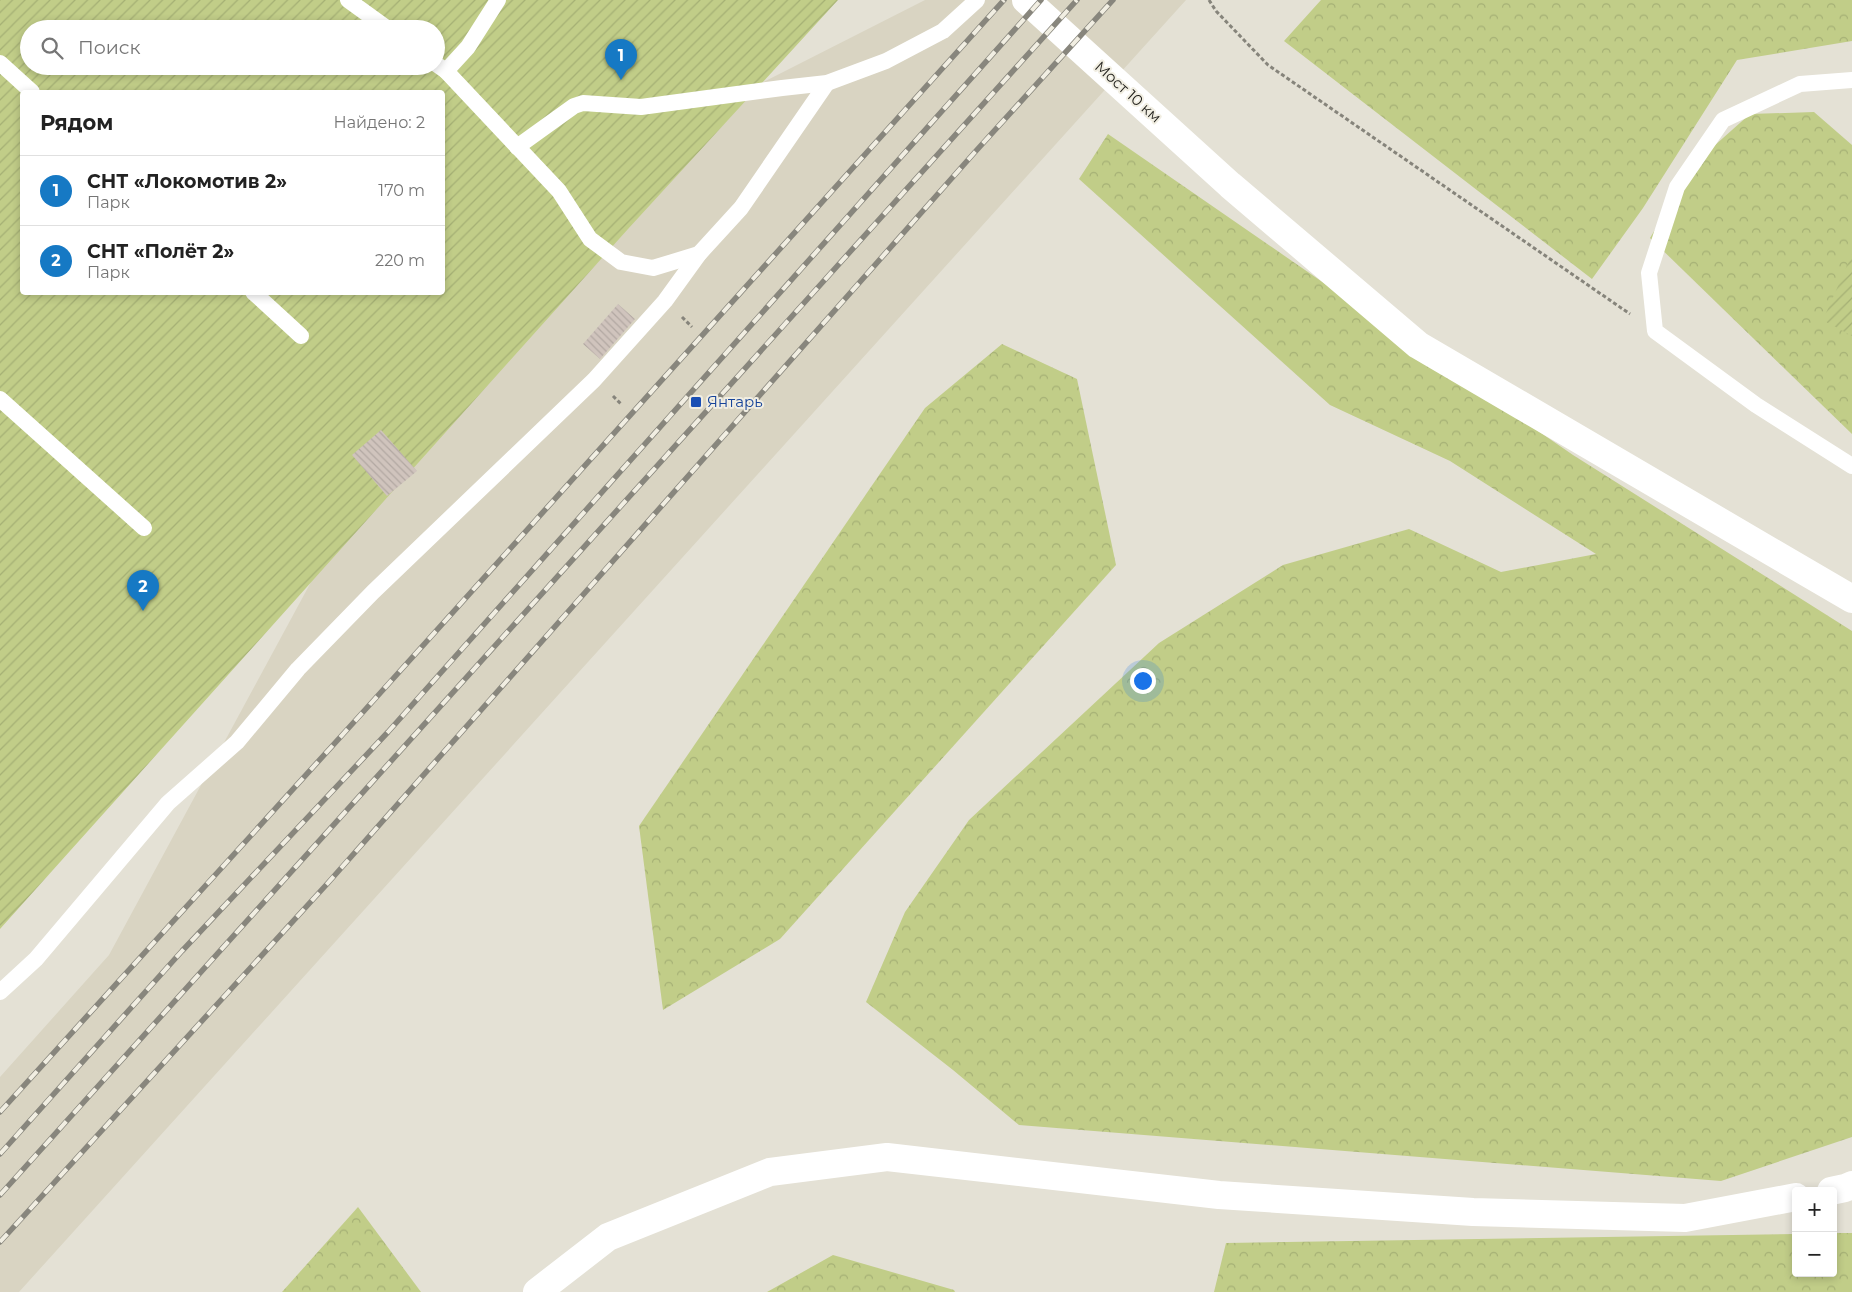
<!DOCTYPE html>
<html lang="ru">
<meta charset="utf-8">
<style>
:root{--surface:#fff;--page:#f2f2f2;--text:#222;--muted:#767676;--line:#e0e0e0;--accent:#1679c4}
body{margin:0;font-family:Montserrat,sans-serif;background:var(--page);color:var(--text)}
.controls{position:absolute;right:15px;bottom:15px;display:grid;overflow:hidden;border-radius:5px;box-shadow:0 2px 8px #0003}
.controls button{width:45px;height:45px;display:grid;place-items:center;padding:0;border:0;border-bottom:1px solid var(--line);background:var(--surface);color:var(--text);font:25px sans-serif}
.you{position:absolute;left:1142px;top:680px;width:18px;height:18px;margin:-12px;border:4px solid #fff;border-radius:50%;background:#1a73e8;box-shadow:0 0 0 8px #1a73e833}
.badge{display:grid;place-items:center;width:32px;height:32px;border-radius:50%;background:var(--accent);color:#fff;font-size:16px;font-weight:700}
.pin{position:absolute;translate:-50% -41px;filter:drop-shadow(0 1px 2px #0008)}
.pin::after{content:'';position:absolute;top:26px;width:18px;height:15px;background:inherit;clip-path:polygon(0 0,100% 0,50% 100%)}
.list{margin:0;padding:0;list-style:none}
h2{display:flex;justify-content:space-between;align-items:center;height:65px;margin:0;padding:0 20px;font-size:21px}
h2 small{font-size:16px;font-weight:400;color:var(--muted)}
.list li{display:grid;grid-template-columns:32px 1fr auto;gap:15px;align-items:center;box-sizing:border-box;height:70px;padding:0 20px;border-top:1px solid var(--line)}
.list b{display:block;font-size:19px;white-space:nowrap}
.list p{margin:0;font-size:16px;white-space:nowrap;color:var(--muted)}
.list em{font-size:16px;font-style:normal;color:var(--muted)}
.icon{flex:none;width:28px;height:28px;fill:none;stroke:currentColor;stroke-width:2;stroke-linecap:round;stroke-linejoin:round}
.map{position:relative;flex:none;width:1852px;height:1292px;overflow:hidden}
.search{position:absolute;background:var(--surface);box-shadow:0 2px 8px #0003;left:20px;top:20px;width:425px;height:55px;display:flex;align-items:center;gap:12px;box-sizing:border-box;padding:0 18px;border-radius:28px;color:var(--muted);font-size:19px}
.panel{position:absolute;background:var(--surface);box-shadow:0 2px 8px #0003;left:20px;top:90px;width:425px;height:205px;border-radius:5px}
.map>svg:first-child{display:block}
.built{fill:#d9d4c2}
.forest{fill:url(#forest-crowns)}
.garden{fill:url(#garden-furrows);fill-rule:evenodd}
.building{fill:url(#building-back-hatch)}
.lines{fill:none;stroke-linecap:round;stroke-linejoin:round}
.path{stroke:#86847b;stroke-width:3;stroke-dasharray:4 2.5;stroke-linecap:butt}
.service{stroke:#fff;stroke-width:16}
.tertiary{stroke:#fff;stroke-width:28}
.secondary{stroke:#fff;stroke-width:28}
.rail-casing{stroke:#88867d;stroke-width:5.5}
.rail{stroke:#f1eee2;stroke-width:4;stroke-dasharray:11;stroke-linecap:butt}
.transit-dot{fill:#1a4fb4;stroke:#f1eee2;stroke-width:2}
.labels{text-anchor:middle;stroke-width:4;stroke-linejoin:round;paint-order:stroke}
.street-label{font-size:15px;fill:#1e1d19;stroke:#f1eee2}
.transit-label{font-size:15px;fill:#164399;stroke:#f1eee2;text-anchor:start}
</style>
<div class="map">
<svg width="1852" height="1292" viewBox="0 0 1852 1292">
<defs>
<pattern id="forest-crowns" width="20" height="18" patternUnits="userSpaceOnUse" patternTransform="scale(1.25)"><rect width="20" height="18" fill="#c1cd88"/><path d="M2 6a3 3 0 1 1 6 0M12 15a3 3 0 1 1 6 0" fill="none" stroke="#a5b075"/></pattern>
<pattern id="garden-furrows" width="10" height="10" patternUnits="userSpaceOnUse" patternTransform="scale(1.25)"><rect width="10" height="10" fill="#c1cd88"/><path d="M-1 1l2-2M0 10L10 0M9 11l2-2" fill="none" stroke="#a5b075"/></pattern>
<pattern id="building-back-hatch" width="6" height="6" patternUnits="userSpaceOnUse" patternTransform="scale(1.25)"><rect width="6" height="6" fill="#d0c4bd"/><path d="M-1 5l2 2M0 0l6 6M5-1l2 2" fill="none" stroke="#b2a8a2"/></pattern>
</defs>
<rect width="100%" height="100%" fill="#e4e1d5"/>
<polygon class="built" points="925,0 1186,0 19,1292 0,1292 0,1077 109,955 513,209"/>
<g class="forest">
<polygon points="1321,0 1852,0 1852,41 1737,60 1643,208 1592,279 1284,41"/>
<polygon points="1814,112 1852,145 1852,434 1650,238 1696,162 1750,114"/>
<polygon points="1108,134 1573,455 1852,631 1852,1137 1721,1181 1019,1125 953,1070 866,1002 905,912 969,820 1159,643 1283,565 1409,529 1501,572 1596,554 1450,461 1330,405 1079,179"/>
<polygon points="1002,344 1077,379 1116,565 780,939 663,1010 639,826 925,408"/>
<polygon points="358,1207 421,1292 282,1292"/>
<polygon points="1833,1233 1852,1233 1852,1292 1214,1292 1226,1243 1796,1234 1796,1273 1833,1273"/>
<polygon points="833,1255 954,1290 955,1292 767,1292"/>
</g>
<g class="garden">
<path d="M0,0H838L628,229L0,929ZM29,29H436V66H29ZM22,92H442V292H22Z"/>
<polygon points="1852,254 1852,336 1823,320"/>
</g>
<g class="building">
<polygon points="618,304 635,319 600,359 583,344"/>
<polygon points="381,430 417,471 387,496 352,455"/>
</g>
<g class="lines">
<g class="path">
<polyline points="1209,0 1216,11 1268,65 1630,314"/>
<polyline points="682,317 692,327"/>
<polyline points="613,396 621,404"/>
</g>
<g class="service">
<polyline points="348,0 388,29"/>
<polyline points="0,63 32,92"/>
<polyline points="436,64 446,71 559,191 590,239 621,262 653,268 699,254"/>
<polyline points="446,71 468,47 498,0"/>
<polyline points="1852,80 1800,84 1723,120 1677,187 1649,273 1655,331 1756,405 1852,466"/>
<polyline points="517,147 574,106 583,103 641,107 782,88 827,83 886,61 943,31 977,0"/>
<polyline points="253,292 301,336"/>
<polyline points="0,399 144,528"/>
<polyline points="0,992 36,959 168,803 237,742 298,669 373,592 594,380 665,301 699,254 741,208 827,83"/>
</g>
<g class="tertiary">
<polyline points="1831,1191 1845,1188 1852,1185"/>
<polyline points="537,1292 608,1237 770,1172 887,1157 1219,1195 1473,1212 1685,1218 1796,1197"/>
</g>
<polyline class="secondary" points="1026,0 1230,185 1418,345 1852,599"/>
<g class="rail-casing">
<g id="rail">
<polyline points="0,1112 364,711 1004,0"/>
<polyline points="0,1154 182,951 388,732 1041,0"/>
<polyline points="0,1195 1077,0"/>
<polyline points="0,1242 327,884 975,152 1113,0"/>
</g>
</g>
<use href="#rail" class="rail"/>
</g>
<rect class="transit-dot" x="690" y="396" width="12" height="12" rx="2.5"/>
<g class="labels">
<g class="street-label">
<text transform="translate(1128 92) rotate(42)" y="5">Мост 10 км</text>
</g>
<g class="transit-label">
<text x="707" y="407">Янтарь</text>
</g>
</g>
</svg>
<div class="controls">
<button>+</button>
<button>−</button>
</div>
<div class="you"></div>
<div class="pin badge" style="left:621px;top:80px">1</div>
<div class="pin badge" style="left:143px;top:611px">2</div>
<div class="search"><svg class="icon" aria-label="search" viewBox="0 0 24 24"><circle cx="10" cy="10" r="6"/><path d="M15 15l6 6"/></svg>Поиск</div>
<section class="panel">
<h2>Рядом<small>Найдено: 2</small></h2>
<ul class="list">
<li><span class="badge">1</span><div><b>СНТ «Локомотив 2»</b><p>Парк</p></div><em>170 m</em></li>
<li><span class="badge">2</span><div><b>СНТ «Полёт 2»</b><p>Парк</p></div><em>220 m</em></li>
</ul>
</section>
</div>
